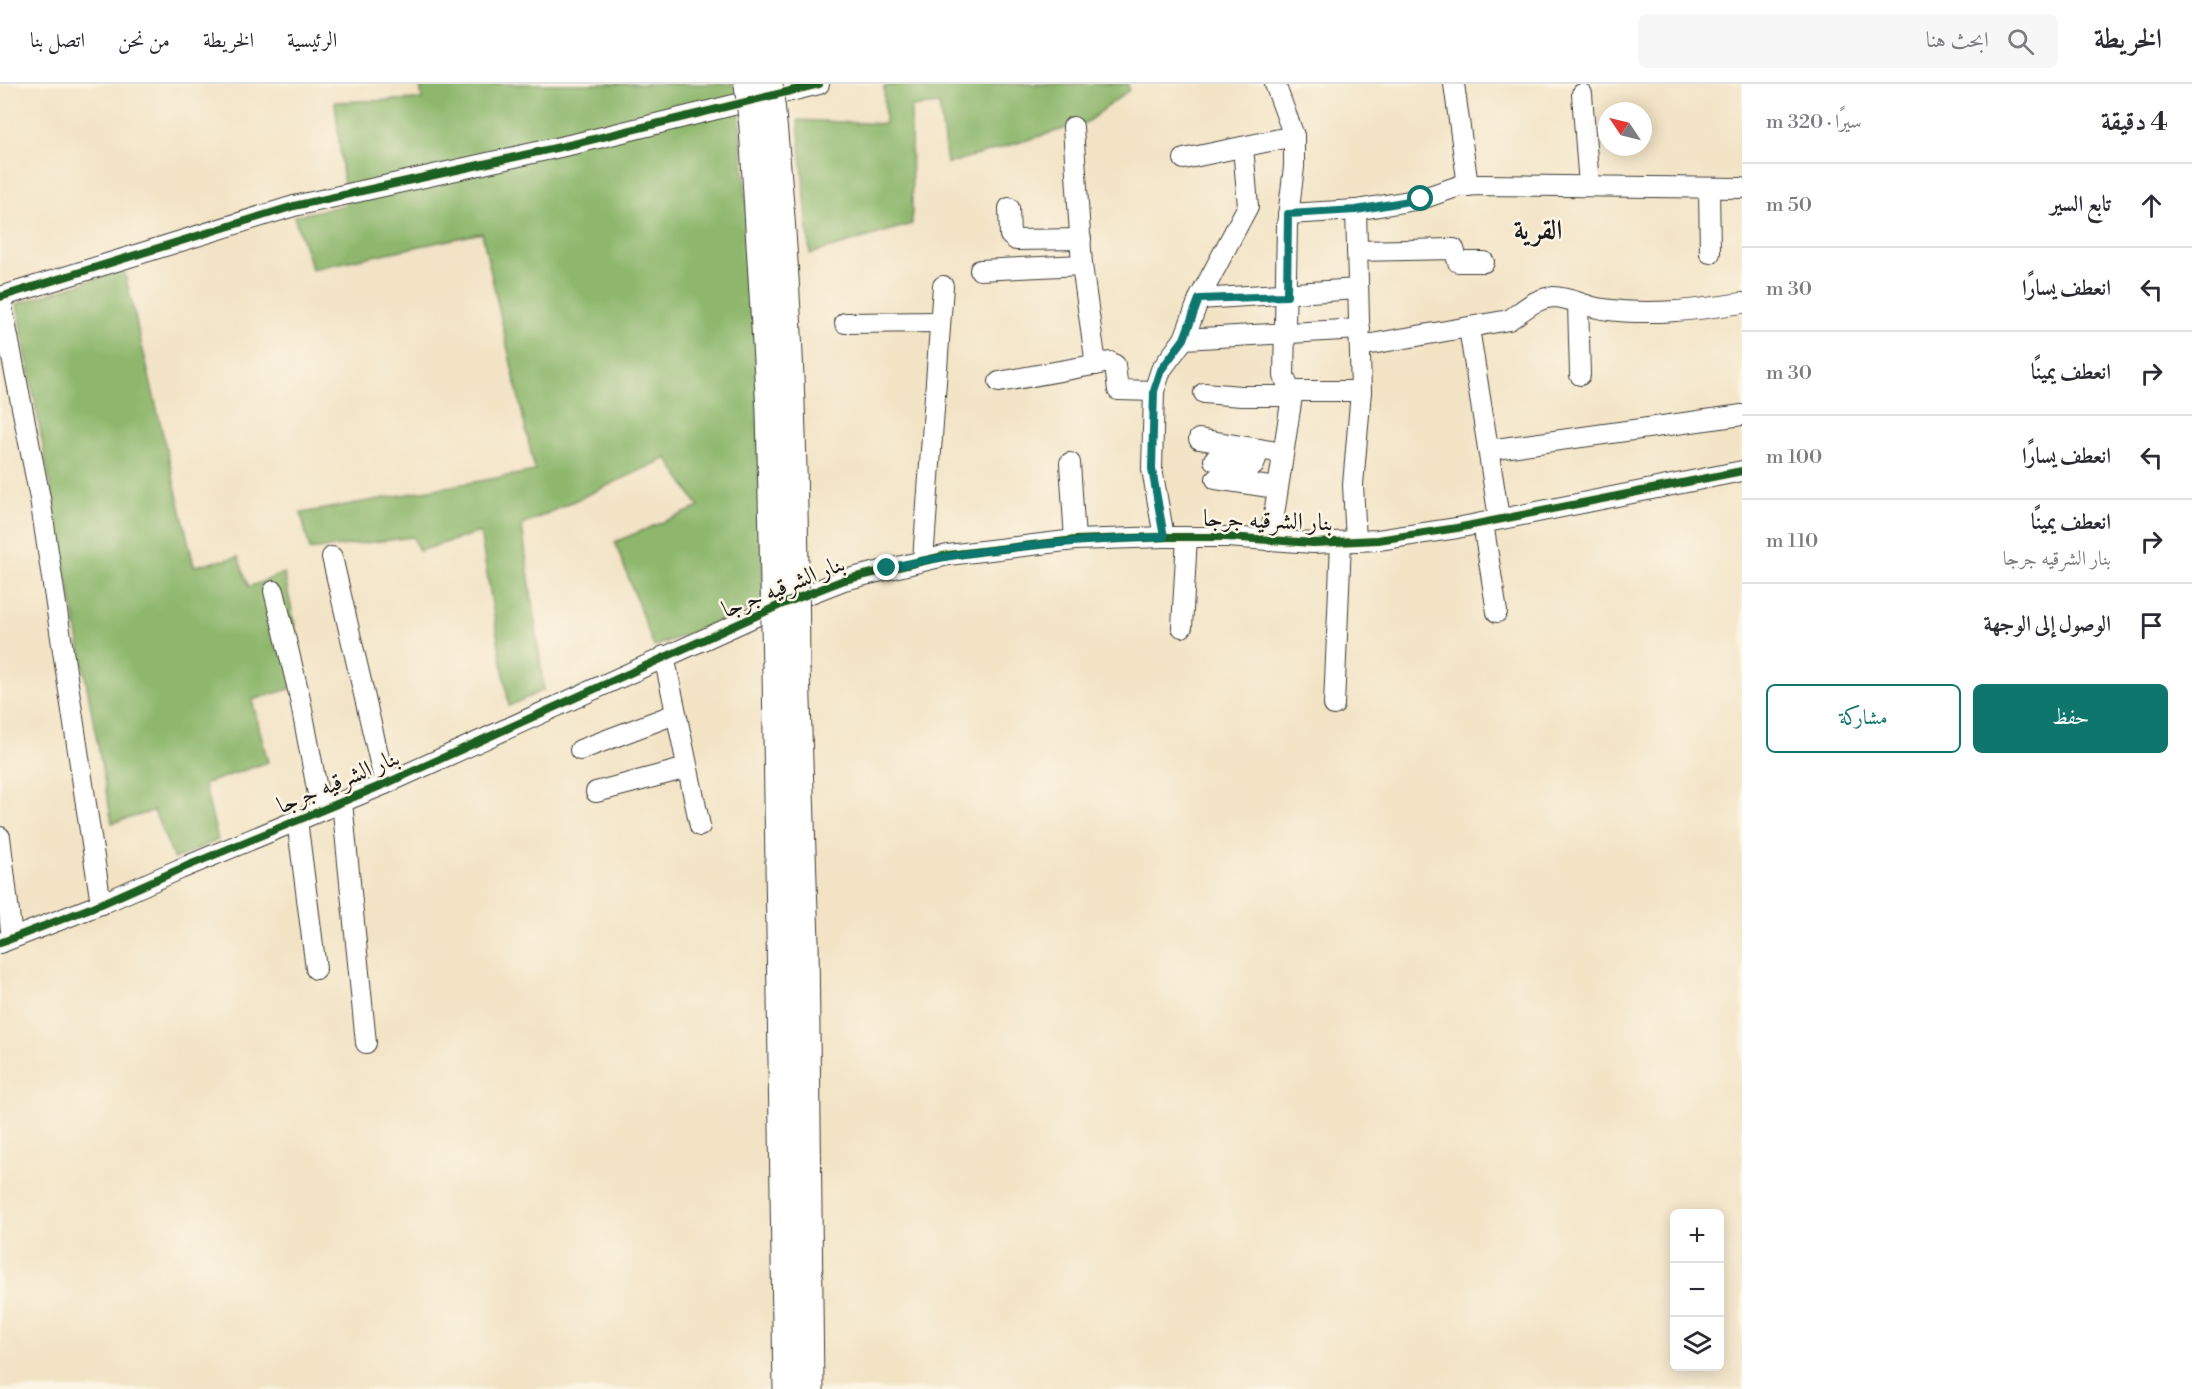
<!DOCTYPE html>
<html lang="ar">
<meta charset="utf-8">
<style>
:root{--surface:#fff;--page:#f7f7f7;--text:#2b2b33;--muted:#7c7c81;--line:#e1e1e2;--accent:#0f766e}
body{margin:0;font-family:"Libre Bodoni",Amiri,serif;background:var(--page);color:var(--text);direction:rtl}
.controls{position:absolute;right:18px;bottom:18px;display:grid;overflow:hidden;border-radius:9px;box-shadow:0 3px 15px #0003}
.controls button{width:54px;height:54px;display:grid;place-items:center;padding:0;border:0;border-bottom:2px solid var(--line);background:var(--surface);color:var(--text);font:30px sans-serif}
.compass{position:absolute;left:1598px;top:18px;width:54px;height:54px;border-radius:50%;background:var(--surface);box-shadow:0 3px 15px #0003;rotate:305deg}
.stop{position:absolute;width:18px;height:18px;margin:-14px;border:4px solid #0f766e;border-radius:50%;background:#fff}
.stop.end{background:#0f766e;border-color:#fff;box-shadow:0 2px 6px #0008}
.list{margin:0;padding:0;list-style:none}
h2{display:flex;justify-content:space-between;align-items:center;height:78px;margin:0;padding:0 24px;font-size:26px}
h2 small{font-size:20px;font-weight:400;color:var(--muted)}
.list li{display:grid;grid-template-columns:39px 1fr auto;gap:18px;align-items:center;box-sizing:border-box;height:84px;padding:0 24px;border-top:2px solid var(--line)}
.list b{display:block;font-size:22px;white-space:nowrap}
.list p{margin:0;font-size:20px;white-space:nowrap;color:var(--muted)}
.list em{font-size:20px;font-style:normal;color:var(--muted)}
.actions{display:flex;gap:12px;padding:18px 24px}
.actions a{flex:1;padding:14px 0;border:2px solid var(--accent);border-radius:9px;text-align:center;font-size:21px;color:var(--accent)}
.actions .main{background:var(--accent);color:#fff}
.icon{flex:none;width:33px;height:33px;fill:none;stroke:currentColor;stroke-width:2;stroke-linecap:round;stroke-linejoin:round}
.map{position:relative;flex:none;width:1742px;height:1305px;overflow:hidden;direction:ltr}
header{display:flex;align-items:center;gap:36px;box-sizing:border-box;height:84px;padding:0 30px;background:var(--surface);border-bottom:2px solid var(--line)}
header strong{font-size:28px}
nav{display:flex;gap:33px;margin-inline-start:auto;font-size:21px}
.search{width:420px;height:54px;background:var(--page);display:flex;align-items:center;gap:15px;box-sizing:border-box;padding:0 21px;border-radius:9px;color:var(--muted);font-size:22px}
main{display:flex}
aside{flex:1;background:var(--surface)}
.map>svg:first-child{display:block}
.forest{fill:#8eb76d;stroke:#556a44;stroke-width:1.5}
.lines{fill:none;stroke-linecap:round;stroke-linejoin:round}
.minor-casing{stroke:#3c3a35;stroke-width:22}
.highway-casing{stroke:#3c3a35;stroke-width:29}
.minor{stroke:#fff;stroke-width:20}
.highway{stroke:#fff;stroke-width:27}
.highway-bridge-casing{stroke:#3c3a35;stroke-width:29;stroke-linecap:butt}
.highway-bridge{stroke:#fff;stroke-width:27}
.cycleway-casing{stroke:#fcf5e5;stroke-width:11}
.cycleway{stroke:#1b5e20;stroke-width:8}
.route{stroke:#0f766e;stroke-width:8}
.labels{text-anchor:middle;stroke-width:5;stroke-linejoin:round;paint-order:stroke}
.street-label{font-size:24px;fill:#1c1c1c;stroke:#fcf5e5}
.quarter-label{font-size:27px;font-weight:bold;fill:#1c1c1c;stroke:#fcf5e5}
</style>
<header>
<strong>الخريطة</strong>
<div class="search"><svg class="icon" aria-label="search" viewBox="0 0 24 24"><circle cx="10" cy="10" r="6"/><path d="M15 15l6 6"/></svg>ابحث هنا</div>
<nav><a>الرئيسية</a><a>الخريطة</a><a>من نحن</a><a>اتصل بنا</a></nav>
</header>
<main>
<aside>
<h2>4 دقيقة<small>سيرًا · 320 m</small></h2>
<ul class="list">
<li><svg class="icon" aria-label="ahead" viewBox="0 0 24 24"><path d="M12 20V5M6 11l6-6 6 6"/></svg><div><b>تابع السير</b></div><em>50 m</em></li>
<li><svg class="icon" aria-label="left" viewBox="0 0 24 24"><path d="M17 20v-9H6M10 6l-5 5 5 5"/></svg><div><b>انعطف يسارًا</b></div><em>30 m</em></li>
<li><svg class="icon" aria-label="right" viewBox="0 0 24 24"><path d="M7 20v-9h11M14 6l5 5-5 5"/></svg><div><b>انعطف يمينًا</b></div><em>30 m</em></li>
<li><svg class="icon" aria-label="left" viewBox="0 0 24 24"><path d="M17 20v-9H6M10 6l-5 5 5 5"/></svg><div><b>انعطف يسارًا</b></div><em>100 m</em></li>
<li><svg class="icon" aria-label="right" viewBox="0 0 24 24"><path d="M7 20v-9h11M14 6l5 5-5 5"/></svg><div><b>انعطف يمينًا</b><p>بنار الشرقيه جرجا</p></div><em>110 m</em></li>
<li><svg class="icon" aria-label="arrive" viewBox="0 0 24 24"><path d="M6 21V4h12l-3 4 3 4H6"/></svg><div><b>الوصول إلى الوجهة</b></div></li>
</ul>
<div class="actions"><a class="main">حفظ</a><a>مشاركة</a></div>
</aside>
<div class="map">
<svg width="1742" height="1305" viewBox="0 0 1742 1305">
<rect width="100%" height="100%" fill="#fcf5e5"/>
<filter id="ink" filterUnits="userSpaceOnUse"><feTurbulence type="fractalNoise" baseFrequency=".0167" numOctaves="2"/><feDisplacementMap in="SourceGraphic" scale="12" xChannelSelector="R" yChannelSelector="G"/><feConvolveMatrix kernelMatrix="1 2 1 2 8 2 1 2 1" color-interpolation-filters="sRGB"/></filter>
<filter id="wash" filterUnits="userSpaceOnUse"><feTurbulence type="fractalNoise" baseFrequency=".008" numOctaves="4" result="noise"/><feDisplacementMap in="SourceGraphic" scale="24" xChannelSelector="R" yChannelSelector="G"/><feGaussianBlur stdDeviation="1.35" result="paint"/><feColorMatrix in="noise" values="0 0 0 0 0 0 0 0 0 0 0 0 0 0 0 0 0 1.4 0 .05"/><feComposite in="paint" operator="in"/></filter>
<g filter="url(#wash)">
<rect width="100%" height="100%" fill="#f2e3c5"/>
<g class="forest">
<polygon points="420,0 737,0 752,182 764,519 654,563 615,458 699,423 667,374 522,441 544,606 509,622 480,448 419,467 413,453 310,466 301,429 535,387 482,149 312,185 294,132 346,121 335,18 422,15"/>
<polygon points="896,0 1128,0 1129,6 1087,38 947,80 939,20 911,23 912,140 810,170 798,36 885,40 884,3"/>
<polygon points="124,186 194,482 238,473 249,503 284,489 307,600 252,616 268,678 204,700 218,756 174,775 154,727 112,739 17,220"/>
</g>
</g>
<g filter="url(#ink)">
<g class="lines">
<g class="minor-casing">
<g id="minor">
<polyline points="1454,0 1468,102"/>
<polyline points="1582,10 1589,102"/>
<polyline points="1073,43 1082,181 1096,281"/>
<polyline points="1184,75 1294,52"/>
<polyline points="1709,104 1710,169"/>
<polyline points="1009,124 1010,151 1016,156 1081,155"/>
<polyline points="1288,130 1356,126 1421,115 1459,102 1481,101 1742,104"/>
<polyline points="1357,167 1454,165 1458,178 1484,178"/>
<polyline points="980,186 1082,181"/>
<polyline points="0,213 294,122 578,59 819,0"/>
<polyline points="0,213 40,414 101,820"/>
<polyline points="1199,215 1358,205"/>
<polyline points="1578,219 1580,291"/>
<polyline points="845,239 940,238"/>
<polyline points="1469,244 1499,434"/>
<polyline points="1184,255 1360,245"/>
<path d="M1360,262L1509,236C1523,227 1535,214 1553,213C1570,213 1586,223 1603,225C1650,232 1696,226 1742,219"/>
<polyline points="999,298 1110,278 1115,281 1118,306 1154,307"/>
<polyline points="1292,307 1361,307"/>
<polyline points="1204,309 1241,312 1292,312"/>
<polyline points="1199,355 1283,369"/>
<polyline points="1488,366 1742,331"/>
<polyline points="1214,376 1254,381 1259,365"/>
<polyline points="1070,379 1075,456"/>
<polyline points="1216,395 1276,404"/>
<polyline points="1483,439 1497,528"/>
<polyline points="1164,453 1152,385 1154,307 1161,286 1184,255 1199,215 1248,122 1243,63"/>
<polyline points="1270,457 1292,312 1284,292 1287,141 1294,83 1294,52 1275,0"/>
<polyline points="1356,457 1353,401 1361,307 1356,126"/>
<polyline points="332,473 385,700"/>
<polyline points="923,476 943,202"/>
<polyline points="274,507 299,610 321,726"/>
<polyline points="1182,543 1187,453"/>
<polyline points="664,572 700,742"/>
<polyline points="1334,621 1341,458"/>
<polyline points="580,666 675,630"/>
<polyline points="596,708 687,684"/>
<polyline points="342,718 366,959"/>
<polyline points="297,736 316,885"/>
<polyline points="0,753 12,854"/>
<polyline points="0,859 101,820 180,785 385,700 780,521 844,496 948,471 1075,456 1164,453 1227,453 1313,459 1378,456 1457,444 1742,387"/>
</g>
</g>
<g class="highway-casing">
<g id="highway">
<polyline points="776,585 787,1305"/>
<polyline points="796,587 805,858 810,1305"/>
</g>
</g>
<use href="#minor" class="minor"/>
<use href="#highway" class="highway"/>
<g class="highway-bridge-casing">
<g id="highway-bridge">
<polyline points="748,0 753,43 770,326 776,585"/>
<path d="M769,0C790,195 795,392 796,587"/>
</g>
</g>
<use href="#highway-bridge" class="highway-bridge"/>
<g class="cycleway-casing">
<g id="cycleway">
<polyline points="0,213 294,122 578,59 819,0"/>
<polyline points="0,859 101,820 180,785 385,700 780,521 844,496 948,471 1075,456 1164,453 1227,453 1313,459 1378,456 1457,444 1742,387"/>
</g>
</g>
<use href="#cycleway" class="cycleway"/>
</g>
</g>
<g class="lines" filter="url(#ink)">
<path class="route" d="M887,484C979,464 1070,456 1164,453L1152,385L1154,307L1161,286L1184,255L1199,215L1287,212L1288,130L1356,126L1421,115"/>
</g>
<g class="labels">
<g class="street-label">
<text transform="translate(1268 436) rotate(2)" y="8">بنار الشرقيه جرجا</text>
<text transform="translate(783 502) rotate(-22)" y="8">بنار الشرقيه جرجا</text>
<text transform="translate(338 697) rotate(-23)" y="8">بنار الشرقيه جرجا</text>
</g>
<g class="quarter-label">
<text x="1538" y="155">القرية</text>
</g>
</g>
</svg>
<div class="controls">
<button>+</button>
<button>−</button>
<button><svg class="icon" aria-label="layers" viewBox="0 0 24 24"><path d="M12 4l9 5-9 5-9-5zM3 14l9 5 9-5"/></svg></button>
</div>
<svg class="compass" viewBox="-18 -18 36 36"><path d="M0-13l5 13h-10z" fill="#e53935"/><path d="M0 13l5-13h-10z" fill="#7c7c81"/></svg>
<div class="stop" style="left:1421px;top:115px"></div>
<div class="stop end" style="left:887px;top:484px"></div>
</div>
</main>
